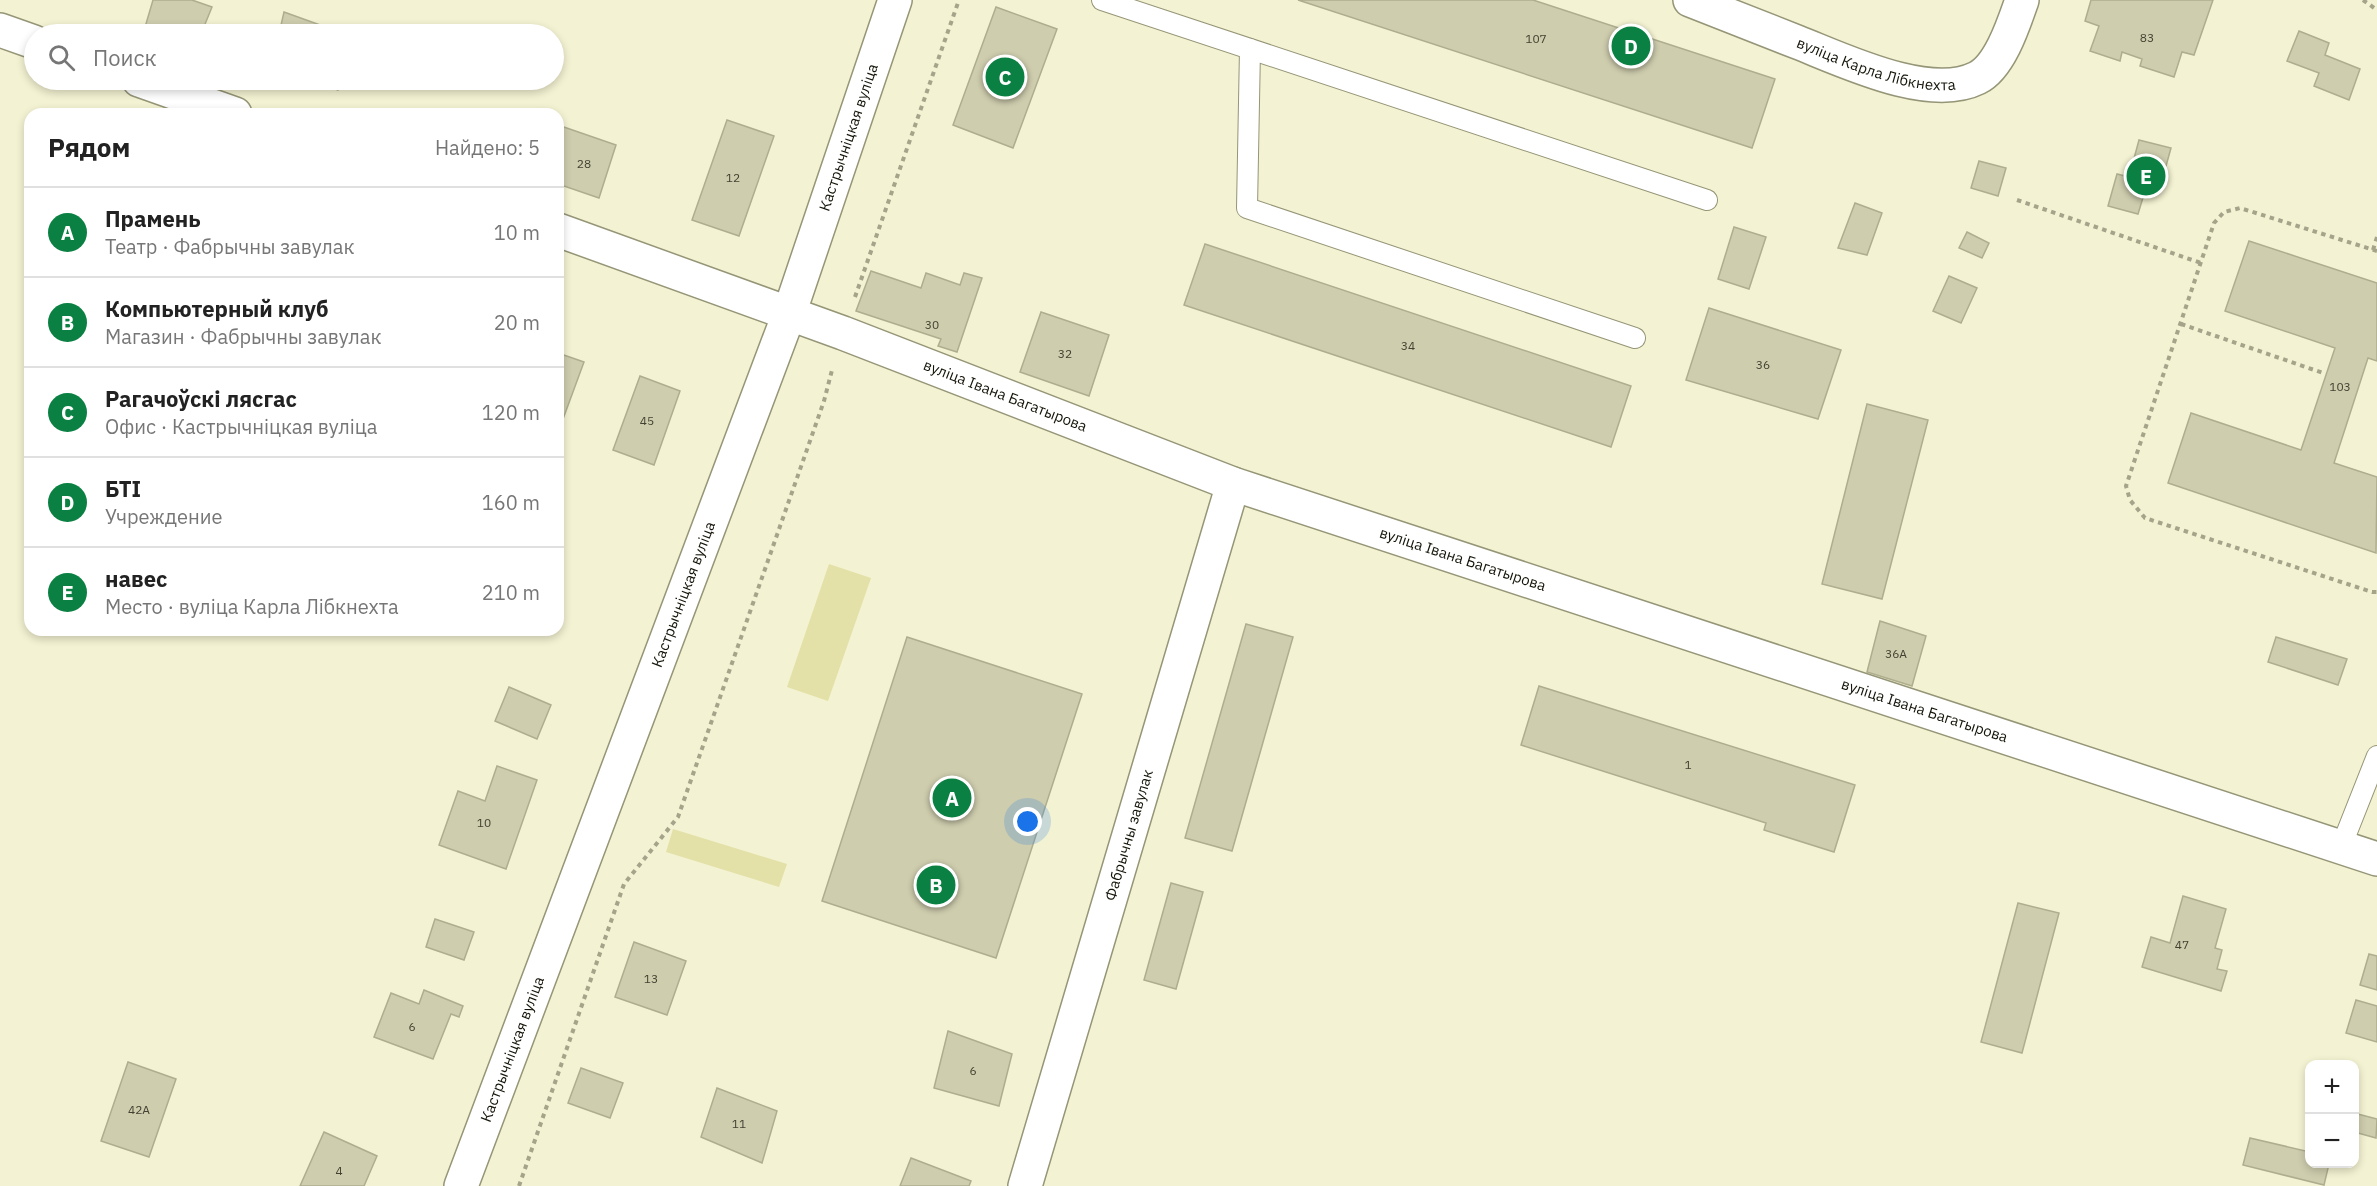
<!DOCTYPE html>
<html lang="ru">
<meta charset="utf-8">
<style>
:root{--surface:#fff;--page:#f6f6f6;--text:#222;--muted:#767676;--line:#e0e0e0;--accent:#0b8043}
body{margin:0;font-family:"IBM Plex Sans",sans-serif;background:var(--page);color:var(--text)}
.controls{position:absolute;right:18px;bottom:18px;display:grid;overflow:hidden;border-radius:12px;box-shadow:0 3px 9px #0003}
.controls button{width:54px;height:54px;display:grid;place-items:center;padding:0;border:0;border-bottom:2px solid var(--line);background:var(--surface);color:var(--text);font:30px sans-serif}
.you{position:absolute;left:1028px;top:822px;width:21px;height:21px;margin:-15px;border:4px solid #fff;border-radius:50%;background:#1a73e8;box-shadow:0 0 0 9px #1a73e833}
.badge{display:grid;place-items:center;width:39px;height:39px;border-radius:50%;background:var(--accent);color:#fff;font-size:20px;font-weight:700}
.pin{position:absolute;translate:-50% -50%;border:3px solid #fff;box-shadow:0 2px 6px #0006}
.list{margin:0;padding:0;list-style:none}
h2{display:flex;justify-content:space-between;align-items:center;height:78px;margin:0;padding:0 24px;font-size:26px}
h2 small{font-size:20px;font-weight:400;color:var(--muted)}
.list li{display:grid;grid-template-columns:39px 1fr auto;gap:18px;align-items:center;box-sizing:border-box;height:90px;padding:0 24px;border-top:2px solid var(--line)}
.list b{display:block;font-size:22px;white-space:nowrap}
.list p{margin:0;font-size:20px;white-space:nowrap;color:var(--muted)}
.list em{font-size:20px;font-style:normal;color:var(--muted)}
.icon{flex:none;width:33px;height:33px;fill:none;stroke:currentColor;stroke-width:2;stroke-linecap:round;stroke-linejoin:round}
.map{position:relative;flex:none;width:2377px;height:1186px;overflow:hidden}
.search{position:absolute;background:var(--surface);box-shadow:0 3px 9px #0003;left:24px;top:24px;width:540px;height:66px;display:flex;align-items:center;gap:15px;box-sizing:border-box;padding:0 21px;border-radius:33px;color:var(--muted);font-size:22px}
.panel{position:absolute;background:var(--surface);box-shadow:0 3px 9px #0003;left:24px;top:108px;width:540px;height:528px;border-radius:18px}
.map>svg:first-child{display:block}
.green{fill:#e3e1a7}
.building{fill:#cecdae;stroke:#aeae8f;stroke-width:1.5}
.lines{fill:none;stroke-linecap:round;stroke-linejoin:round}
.lane-casing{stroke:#959577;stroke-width:22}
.street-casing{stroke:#959577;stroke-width:36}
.secondary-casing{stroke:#959577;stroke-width:36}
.path{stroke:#a5a48b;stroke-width:4;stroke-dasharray:4.5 4.5;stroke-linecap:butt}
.lane{stroke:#fff;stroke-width:20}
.street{stroke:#fff;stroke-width:33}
.secondary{stroke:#fff;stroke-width:33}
.labels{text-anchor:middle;stroke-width:5;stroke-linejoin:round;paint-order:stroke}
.number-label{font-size:12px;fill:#434232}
.street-label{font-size:15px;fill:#151409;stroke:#f3f2d2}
</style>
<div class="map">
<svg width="2377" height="1186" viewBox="0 0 2377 1186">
<rect width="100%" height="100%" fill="#f3f2d2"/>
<g class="green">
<polygon points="829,564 871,578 828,701 787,687"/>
<polygon points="673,829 787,864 779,887 666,852"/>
</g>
<g class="building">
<polygon points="153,0 192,0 212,7 201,34 143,34"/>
<polygon points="1298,0 1533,0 1775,79 1752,148"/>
<polygon points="2091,0 2213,0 2194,55 2182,52 2174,77 2140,66 2142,59 2122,52 2120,61 2090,51 2099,26 2085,21"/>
<polygon points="996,7 1057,29 1013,148 953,125"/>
<polygon points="284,12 345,34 279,34"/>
<polygon points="2299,31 2329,43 2325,55 2360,69 2349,100 2314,86 2319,73 2287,61"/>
<polygon points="309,80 342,80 338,90"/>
<polygon points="727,120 774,136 739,236 692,220"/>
<polygon points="558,125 616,145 599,198 558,184"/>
<polygon points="2139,140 2171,148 2161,184 2148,181 2138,214 2108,206 2117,174 2129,177"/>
<polygon points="1979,161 2006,168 1998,196 1971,188"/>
<polygon points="1855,203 1882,213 1867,255 1838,248"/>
<polygon points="1734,227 1766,237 1749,289 1718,279"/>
<polygon points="1967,232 1989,243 1982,258 1959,248"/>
<polygon points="2249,241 2377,283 2377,361 2368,358 2334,463 2377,477 2376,553 2168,483 2191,413 2301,450 2335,348 2225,311"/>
<polygon points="1205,244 1631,386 1611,447 1184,305"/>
<polygon points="871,271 921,288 926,273 960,285 964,273 982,278 957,352 938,346 941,339 856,311"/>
<polygon points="1949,276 1977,288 1961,323 1933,311"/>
<polygon points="1709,308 1841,350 1818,419 1686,380"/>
<polygon points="1041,312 1109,335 1089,396 1020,372"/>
<polygon points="558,353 584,362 563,419 558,417"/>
<polygon points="640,376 680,391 654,465 613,450"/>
<polygon points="1867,404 1928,420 1882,599 1822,584"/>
<polygon points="1880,621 1926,636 1912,686 1867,672"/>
<polygon points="1246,624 1293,637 1232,851 1185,838"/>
<polygon points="907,637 1082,694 996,958 822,901"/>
<polygon points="2276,637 2347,659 2338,685 2268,662"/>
<polygon points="1539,686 1855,785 1834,852 1764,830 1766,823 1521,745"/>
<polygon points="509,687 551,705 537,739 495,721"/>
<polygon points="497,766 537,780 506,869 439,845 458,791 485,801"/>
<polygon points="1171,883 1203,892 1176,989 1144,980"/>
<polygon points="2183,896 2226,909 2215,948 2222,950 2217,969 2227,971 2221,991 2142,967 2151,937 2170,943"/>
<polygon points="2018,903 2059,913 2022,1053 1981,1042"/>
<polygon points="435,919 474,932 464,960 426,947"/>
<polygon points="634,942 686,961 667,1015 615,997"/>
<polygon points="2369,954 2377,956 2377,990 2360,985"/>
<polygon points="424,990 463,1006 459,1017 451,1014 433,1059 374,1037 391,993 419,1004"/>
<polygon points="2356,1000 2377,1006 2377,1042 2346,1033"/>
<polygon points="948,1031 1012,1054 999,1106 934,1088"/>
<polygon points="128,1062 176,1079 149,1157 101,1141"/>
<polygon points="581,1068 623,1083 610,1118 568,1103"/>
<polygon points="717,1088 777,1111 762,1163 701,1137"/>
<polygon points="2354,1113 2377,1119 2376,1138 2354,1132"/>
<polygon points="324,1132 377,1156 364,1186 300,1186"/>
<polygon points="2250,1138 2310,1152 2310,1164 2329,1164 2324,1185 2243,1165"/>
<polygon points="911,1158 971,1181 969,1186 900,1186"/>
</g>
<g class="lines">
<g class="lane-casing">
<g id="lane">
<polyline points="1102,0 1707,200"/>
<polyline points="1250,49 1247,208 1635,338"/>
<polyline points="2341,847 2377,756"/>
</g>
</g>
<g class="street-casing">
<g id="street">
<path id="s1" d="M1690,0C1725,14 1761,28 1797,42C1843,60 1929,102 1977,78C2000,67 2014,23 2022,0"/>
<polyline points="0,30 34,42"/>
<polyline points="139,80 235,114"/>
<path id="s2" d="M558,230L843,333L1233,484L2377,859"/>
<path id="s3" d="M1025,1186L1233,484"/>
</g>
</g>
<g class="secondary-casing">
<g id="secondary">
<path id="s4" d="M461,1186L789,314L895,0"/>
</g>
</g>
<g class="path">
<polyline points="2363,0 2377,10"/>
<polyline points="2017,200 2201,263"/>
<polyline points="2373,250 2377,237"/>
<polyline points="2377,251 2240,208 2224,212 2214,223 2126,486 2130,500 2145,518 2372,592 2377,592"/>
<polyline points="855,297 959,0"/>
<polyline points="2181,324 2323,373"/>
<polyline points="519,1186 624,884 678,817 824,401 832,370"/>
</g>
<use href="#lane" class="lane"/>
<use href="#street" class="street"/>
<use href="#secondary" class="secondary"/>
</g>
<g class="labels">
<g class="number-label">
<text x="2147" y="42">83</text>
<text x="1536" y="43">107</text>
<text x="584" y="168">28</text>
<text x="733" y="182">12</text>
<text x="932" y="329">30</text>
<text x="1408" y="350">34</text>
<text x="1065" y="358">32</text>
<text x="1763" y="369">36</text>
<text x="2340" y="391">103</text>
<text x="647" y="425">45</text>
<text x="1896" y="658">36А</text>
<text x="1688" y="769">1</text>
<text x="484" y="827">10</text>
<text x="2182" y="949">47</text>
<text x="651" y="983">13</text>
<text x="412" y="1031">6</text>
<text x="973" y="1075">6</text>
<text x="139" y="1114">42А</text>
<text x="739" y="1128">11</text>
<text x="339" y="1175">4</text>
</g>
<g class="street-label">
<text dy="5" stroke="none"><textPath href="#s1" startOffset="198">вуліца Карла Лібкнехта</textPath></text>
<text dy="5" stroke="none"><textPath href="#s4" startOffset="1118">Кастрычніцкая вуліца</textPath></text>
<text dy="5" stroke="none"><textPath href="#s2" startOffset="477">вуліца Івана Багатырова</textPath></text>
<text dy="5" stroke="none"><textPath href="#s2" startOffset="963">вуліца Івана Багатырова</textPath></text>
<text dy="5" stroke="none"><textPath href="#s4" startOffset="632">Кастрычніцкая вуліца</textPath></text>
<text dy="5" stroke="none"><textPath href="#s2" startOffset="1449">вуліца Івана Багатырова</textPath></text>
<text dy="5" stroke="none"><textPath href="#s3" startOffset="366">Фабрычны завулак</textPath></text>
<text dy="5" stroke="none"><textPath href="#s4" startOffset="146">Кастрычніцкая вуліца</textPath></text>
</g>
</g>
</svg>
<div class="controls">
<button>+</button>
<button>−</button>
</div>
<div class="you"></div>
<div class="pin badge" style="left:952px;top:798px">A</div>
<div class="pin badge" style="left:936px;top:885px">B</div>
<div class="pin badge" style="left:1005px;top:77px">C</div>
<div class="pin badge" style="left:1631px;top:46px">D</div>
<div class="pin badge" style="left:2146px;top:176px">E</div>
<div class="search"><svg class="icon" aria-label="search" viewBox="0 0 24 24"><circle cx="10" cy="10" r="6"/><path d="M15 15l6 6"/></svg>Поиск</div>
<section class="panel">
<h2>Рядом<small>Найдено: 5</small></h2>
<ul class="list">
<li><span class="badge">A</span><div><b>Прамень</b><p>Театр · Фабрычны завулак</p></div><em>10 m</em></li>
<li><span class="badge">B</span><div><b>Компьютерный клуб</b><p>Магазин · Фабрычны завулак</p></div><em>20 m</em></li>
<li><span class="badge">C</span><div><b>Рагачоўскі лясгас</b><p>Офис · Кастрычніцкая вуліца</p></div><em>120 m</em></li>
<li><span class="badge">D</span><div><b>БТІ</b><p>Учреждение</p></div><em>160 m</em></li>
<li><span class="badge">E</span><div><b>навес</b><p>Место · вуліца Карла Лібкнехта</p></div><em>210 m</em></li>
</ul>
</section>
</div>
